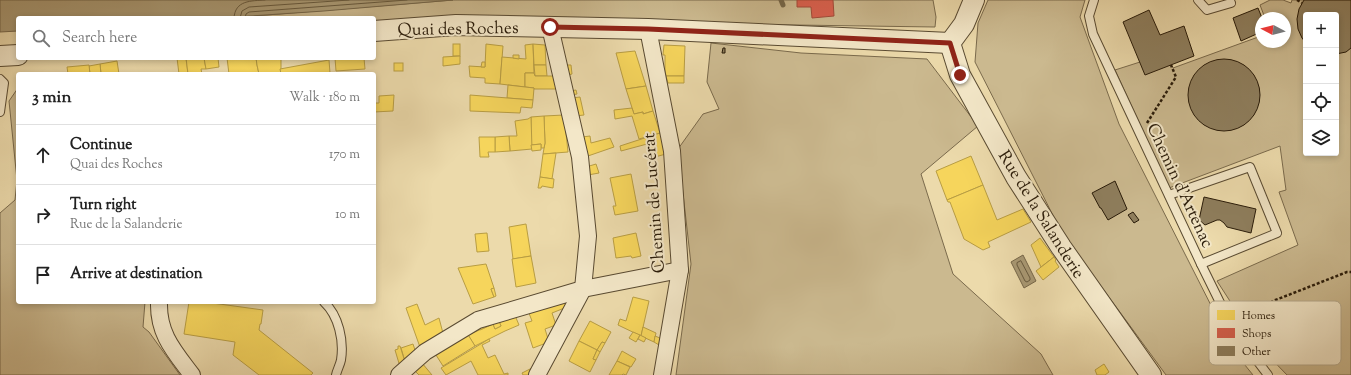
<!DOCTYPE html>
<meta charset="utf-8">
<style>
:root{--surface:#fff;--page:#f2f2f2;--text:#222;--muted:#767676;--line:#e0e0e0}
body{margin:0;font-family:"Sorts Mill Goudy",serif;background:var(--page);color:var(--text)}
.controls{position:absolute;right:12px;top:12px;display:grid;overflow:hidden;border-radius:4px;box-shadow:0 2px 6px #0003}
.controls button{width:36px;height:36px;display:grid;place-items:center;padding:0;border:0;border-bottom:1px solid var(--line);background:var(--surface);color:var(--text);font:20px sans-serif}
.compass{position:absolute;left:1255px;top:12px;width:36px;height:36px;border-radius:50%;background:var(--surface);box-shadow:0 2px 6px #0003;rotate:277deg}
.stop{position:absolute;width:12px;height:12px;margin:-9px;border:3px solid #8f2418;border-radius:50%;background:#fff}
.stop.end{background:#8f2418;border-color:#fff;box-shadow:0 1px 4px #0008}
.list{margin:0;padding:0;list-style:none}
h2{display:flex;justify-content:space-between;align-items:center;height:52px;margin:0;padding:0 16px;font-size:17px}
h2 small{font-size:13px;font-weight:400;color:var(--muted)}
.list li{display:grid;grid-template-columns:26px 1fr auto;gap:12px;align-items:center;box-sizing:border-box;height:60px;padding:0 16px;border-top:1px solid var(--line)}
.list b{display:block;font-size:15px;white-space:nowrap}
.list p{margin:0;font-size:13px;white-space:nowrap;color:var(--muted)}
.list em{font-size:13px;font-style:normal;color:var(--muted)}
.icon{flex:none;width:22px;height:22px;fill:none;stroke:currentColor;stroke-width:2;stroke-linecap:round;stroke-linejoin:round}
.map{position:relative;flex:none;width:1351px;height:375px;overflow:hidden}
.search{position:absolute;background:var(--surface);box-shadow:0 2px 6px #0003;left:16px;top:16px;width:360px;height:44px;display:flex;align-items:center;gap:10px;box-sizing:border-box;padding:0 14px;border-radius:4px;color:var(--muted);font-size:15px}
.panel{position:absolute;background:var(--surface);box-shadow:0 2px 6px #0003;left:16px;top:72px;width:360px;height:232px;border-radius:4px}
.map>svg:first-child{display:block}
.green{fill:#cbb98f;stroke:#7a6a4c;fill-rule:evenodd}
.water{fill:#a99974;stroke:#756649}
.homes{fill:#f6d55c;stroke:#b89d43}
.shops{fill:#d6604d;stroke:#a24b38}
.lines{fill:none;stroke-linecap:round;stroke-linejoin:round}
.shore{stroke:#685a3e;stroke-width:1}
.stream{stroke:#756649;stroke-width:5}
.building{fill:#8e7e5d;stroke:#281a08}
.service-casing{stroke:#594a31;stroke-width:10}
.minor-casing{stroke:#594a31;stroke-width:18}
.tertiary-casing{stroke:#594a31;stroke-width:22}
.path{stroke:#281a08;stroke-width:2.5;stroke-dasharray:3 2;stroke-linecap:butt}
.service{stroke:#f3e7c8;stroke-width:8}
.minor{stroke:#f3e7c8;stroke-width:16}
.tertiary{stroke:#f3e7c8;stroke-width:20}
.route{stroke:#8f2418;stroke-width:5}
.labels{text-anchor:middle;stroke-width:4;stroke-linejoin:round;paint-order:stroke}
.street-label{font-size:17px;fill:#281a08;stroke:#f3e7c8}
.key{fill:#f3e7c8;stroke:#b6aa8e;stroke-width:1}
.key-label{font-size:11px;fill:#281a08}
</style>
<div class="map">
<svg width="1351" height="375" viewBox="0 0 1351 375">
<rect width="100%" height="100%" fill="#ecdaab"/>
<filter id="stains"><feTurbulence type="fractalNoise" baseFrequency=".005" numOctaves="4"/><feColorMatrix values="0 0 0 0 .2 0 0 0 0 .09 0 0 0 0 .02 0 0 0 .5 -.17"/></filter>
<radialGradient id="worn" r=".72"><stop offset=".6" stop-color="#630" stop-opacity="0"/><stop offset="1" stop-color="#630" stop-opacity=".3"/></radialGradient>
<g class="green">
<polygon points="453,0 933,0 936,17 935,27 656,23 374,22 374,18 256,18 254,16"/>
<polygon points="988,0 1085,0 1080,17 1119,124 1222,327 1210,334 1218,343 1232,349 1253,375 1166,375 1062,233 975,62 978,23"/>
<path d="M1270,0H1283L1291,3L1292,0H1351V375H1287L1259,346L1217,281L1298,245L1279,192L1286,190L1280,146L1169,188L1115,70L1140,62L1171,65L1173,68L1261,36V42H1285V18H1265L1260,5ZM1306,15H1336V153H1306Z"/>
<polygon points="711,43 801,53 927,59 978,126 921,174 953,274 1041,354 1053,375 676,375 691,264 678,149 703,114 719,109 707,82"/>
<polygon points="18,88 18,302 145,302 143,327 149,332 180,375 0,375 0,213 15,200 17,180 9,101"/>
</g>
<g class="water">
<polygon points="0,0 453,0 324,11 221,18 18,18 18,31 0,32"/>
<polygon points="1023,255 1036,281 1024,288 1011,262"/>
</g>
<g class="homes">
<rect x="453" y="44" width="7" height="12"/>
<polygon points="486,44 503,46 500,84 485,83 485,78 470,77 469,66 485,67"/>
<polygon points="533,44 534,73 525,73 525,87 500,84 502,57 526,59 525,45"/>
<polygon points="533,44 545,45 546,65 534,65"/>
<polygon points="664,45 685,46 684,76 666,76 665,70 665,55 663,55"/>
<polygon points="635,51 646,86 626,89 616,53"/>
<polygon points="513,55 519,55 519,59 513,58"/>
<polygon points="460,56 460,64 443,66 443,57"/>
<polygon points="177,58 186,58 188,74 179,74"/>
<polygon points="186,58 204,58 206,69 201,69 202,74 188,74"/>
<polygon points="204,58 218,58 219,67 206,69"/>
<polygon points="227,58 256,58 257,65 259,74 229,74"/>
<polygon points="256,58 281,58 281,74 259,74 257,65"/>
<polygon points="335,58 364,58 365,69 336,71"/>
<polygon points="329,60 330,73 321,74 281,74 280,69"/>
<polygon points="117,61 119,74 101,74 100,64"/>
<polygon points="482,62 485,62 485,67 481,67"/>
<rect x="394" y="63" width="9" height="8"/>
<polygon points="100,64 101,74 90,74 89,66"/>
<polygon points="89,65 90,74 68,74 67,67"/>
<polygon points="534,65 546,65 547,76 535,76"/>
<polygon points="566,65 571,65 572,74 568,75"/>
<polygon points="525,73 534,73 535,76 556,76 556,89 534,89 534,88 525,87"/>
<polygon points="666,76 684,76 684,83 668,83"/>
<polygon points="508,85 534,88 533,100 507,98"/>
<polygon points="646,86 653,111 643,114 643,112 634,114 626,89"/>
<polygon points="576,90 577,94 571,95 570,91"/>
<polygon points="394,95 393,111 374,112 374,103 379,103 379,96"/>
<polygon points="470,95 533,100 532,108 521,107 520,113 470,111"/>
<polygon points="580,97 584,115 575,116 572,98"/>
<polygon points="632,108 634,114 643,112 643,114 653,111 660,133 639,139 632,116 615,119 614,110"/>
<polygon points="564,115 568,152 543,154 545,143 544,116"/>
<polygon points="544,116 545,143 544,148 541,148 541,144 531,145 531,117"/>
<polygon points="531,117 532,149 510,151 509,136 517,136 515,121 528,119"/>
<polygon points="660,133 666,154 651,158 647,144 621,151 620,146"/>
<polygon points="509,136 510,151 495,152 495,137"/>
<polygon points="590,136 591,143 610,138 614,147 585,157 582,137"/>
<polygon points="479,137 495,137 495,152 488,152 489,157 480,157"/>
<polygon points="541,144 541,150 532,151 531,145"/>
<polygon points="556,153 552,179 540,177 543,154"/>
<polygon points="971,156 983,185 947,200 936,171"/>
<polygon points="596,164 599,173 588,175 586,167"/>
<polygon points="631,174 638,211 615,215 613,206 616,206 610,178"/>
<polygon points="540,177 554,179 553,188 542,186 541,188 538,188"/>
<polygon points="983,185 997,220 1023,209 1031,222 988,242 990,247 983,250 964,239 950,202 948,202 947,200"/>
<polygon points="526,224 531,256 513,259 509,227"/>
<polygon points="487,233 489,251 477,252 475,234"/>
<polygon points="636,233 641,256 632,258 631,256 616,258 613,238"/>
<polygon points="1040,238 1054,257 1041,267 1031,245"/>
<polygon points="531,256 536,283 516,287 512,259"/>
<polygon points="1054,257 1056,260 1055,261 1059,267 1043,280 1036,271"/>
<polygon points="486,264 494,288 491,289 494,297 473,304 458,268"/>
<polygon points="494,288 496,296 494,297 491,289"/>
<polygon points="566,294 567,307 552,313 556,325 545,329 549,342 533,348 525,323 532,321 527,308"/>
<polygon points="633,297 649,301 641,336 618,325 620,319 626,321"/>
<polygon points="189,302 205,302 263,310 261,324 260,324 259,330 313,373 311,375 259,375 233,355 235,342 184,334"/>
<polygon points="417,304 425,325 439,318 444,337 421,350 406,308"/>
<polygon points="514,313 519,325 505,331 475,346 468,335 493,324 495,329 501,326 498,319"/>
<polygon points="498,319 501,326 495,329 493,324 480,330 478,327"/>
<polygon points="590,321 611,332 605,343 602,342 597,350 579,341"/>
<polygon points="643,327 656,333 654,342 641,336"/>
<polygon points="633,332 640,335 636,342 629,338"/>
<polygon points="467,333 475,346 443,366 436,355"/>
<polygon points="640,335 646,338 644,342 638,339"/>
<polygon points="655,336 660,338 659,345 654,342"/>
<polygon points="489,339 490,341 482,345 488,358 495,355 504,374 508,373 508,375 478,375 471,361 446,375 441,368"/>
<polygon points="579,341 597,350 593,359 596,360 590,372 569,361"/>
<polygon points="602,342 605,343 600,352 597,350"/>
<polygon points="413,344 417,356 406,365 401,348"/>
<polygon points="398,346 400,346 406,365 401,370 395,350 398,349"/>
<polygon points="597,350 600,352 596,360 593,359"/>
<polygon points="622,351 636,359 631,367 617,361"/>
<polygon points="617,361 630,367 626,375 623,374 622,375 609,375"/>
<polygon points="422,363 432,375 419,375 414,370"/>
<polygon points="1104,364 1109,372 1105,375 1097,375 1095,370"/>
<polygon points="536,366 531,375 523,375 522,373"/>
</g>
<polygon class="shops" points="797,0 833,0 834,16 812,18 811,7 797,7"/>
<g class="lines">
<g class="shore">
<path d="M234,18C235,0 251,1 265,0"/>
<polyline points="240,18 242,11 249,7 349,0"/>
<polyline points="245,18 246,14 249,12 407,0"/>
<polygon points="1021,261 1030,278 1030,280 1027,282 1025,281 1017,265 1017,263"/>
</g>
<polyline class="stream" points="781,0 783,5"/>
</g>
<g class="building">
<polygon points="1304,0 1351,0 1351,48 1346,52 1336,54 1336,15 1306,15 1306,43 1302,38 1298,29 1297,19 1299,9"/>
<polygon points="1258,8 1262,18 1261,32 1241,41 1233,18"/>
<polygon points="1149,10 1160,35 1184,26 1194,56 1145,75 1123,22"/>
<polygon points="723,48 725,48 725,53 722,53"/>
<circle cx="1224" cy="95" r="36"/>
<polygon points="1115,181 1127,209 1108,220 1101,208 1100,208 1092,193"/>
<polygon points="1204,197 1256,209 1251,233 1227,227 1224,223 1220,220 1217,220 1205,225 1199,220"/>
<polygon points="1133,212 1139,220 1134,223 1128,215"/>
</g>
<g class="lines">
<g class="service-casing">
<g id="service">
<polyline points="1094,0 1089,16 1093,34 1201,264 1233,329 1268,375"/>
<polyline points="1198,0 1207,10 1231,3"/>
<polyline points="0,79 4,83 0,112"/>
<polyline points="1169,195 1250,167 1277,233 1201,264"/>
<path d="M324,302C339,316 344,341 341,360C340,365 337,370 336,375"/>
</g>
</g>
<g class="minor-casing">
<g id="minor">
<polyline points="648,29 672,151 680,270 662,375"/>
<path d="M159,302C158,334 174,351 192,375"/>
<polyline points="399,375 425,352 478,320 583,289 680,270"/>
<polyline points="537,375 583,289 588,236 580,157 550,27"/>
</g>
</g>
<g class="tertiary-casing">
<g id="tertiary">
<polyline points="374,31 456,25 648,29 950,43"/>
<polyline points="950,43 960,75 1016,177 1061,247 1151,375"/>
<polyline points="950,43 964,24 974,0"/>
<polyline points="0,56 18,55"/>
</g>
</g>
<g class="path">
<polyline points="1297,0 1302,3"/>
<polyline points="1147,123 1176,77 1171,65"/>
<polyline points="1242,323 1273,301 1347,272 1351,272"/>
</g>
<use href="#service" class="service"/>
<use href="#minor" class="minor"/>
<use href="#tertiary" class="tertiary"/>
</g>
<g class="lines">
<polyline class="route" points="550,27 648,29 950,43 960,75"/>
</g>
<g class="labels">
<g class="street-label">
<text transform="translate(458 28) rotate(-1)" y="6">Quai des Roches</text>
<text transform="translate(1181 185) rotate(65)" y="6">Chemin d'Artenac</text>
<text transform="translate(653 203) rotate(-94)" y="6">Chemin de Lucérat</text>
<text transform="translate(1042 214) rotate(58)" y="6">Rue de la Salanderie</text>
</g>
</g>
<rect x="1209" y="301" width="132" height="64" rx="6" class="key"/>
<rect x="1217" y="310" width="18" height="10" fill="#f6d55c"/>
<rect x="1217" y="328" width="18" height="10" fill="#d6604d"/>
<rect x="1217" y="346" width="18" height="10" fill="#8e7e5d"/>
<g class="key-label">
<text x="1242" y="319">Homes</text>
<text x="1242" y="337">Shops</text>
<text x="1242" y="355">Other</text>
</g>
<rect width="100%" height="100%" filter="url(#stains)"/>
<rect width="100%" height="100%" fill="url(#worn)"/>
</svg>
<div class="controls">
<button>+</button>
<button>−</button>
<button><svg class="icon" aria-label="locate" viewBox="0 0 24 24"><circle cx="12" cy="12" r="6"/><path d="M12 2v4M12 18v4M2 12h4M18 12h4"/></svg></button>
<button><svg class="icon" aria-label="layers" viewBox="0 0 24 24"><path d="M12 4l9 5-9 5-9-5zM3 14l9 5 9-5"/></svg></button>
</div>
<svg class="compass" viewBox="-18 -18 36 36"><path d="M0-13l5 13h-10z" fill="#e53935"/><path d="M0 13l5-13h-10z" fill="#767676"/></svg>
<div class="stop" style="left:550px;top:27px"></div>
<div class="stop end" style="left:960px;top:75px"></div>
<div class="search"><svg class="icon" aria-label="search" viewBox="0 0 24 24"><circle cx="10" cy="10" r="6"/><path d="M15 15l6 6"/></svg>Search here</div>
<section class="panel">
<h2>3 min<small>Walk · 180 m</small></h2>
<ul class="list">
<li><svg class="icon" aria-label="ahead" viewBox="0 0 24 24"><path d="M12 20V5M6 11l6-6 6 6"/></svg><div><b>Continue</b><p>Quai des Roches</p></div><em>170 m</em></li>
<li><svg class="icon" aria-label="right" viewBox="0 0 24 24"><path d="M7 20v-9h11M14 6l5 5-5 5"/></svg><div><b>Turn right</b><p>Rue de la Salanderie</p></div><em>10 m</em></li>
<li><svg class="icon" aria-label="arrive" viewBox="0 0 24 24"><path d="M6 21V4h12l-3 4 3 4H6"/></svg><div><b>Arrive at destination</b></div></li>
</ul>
</section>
</div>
